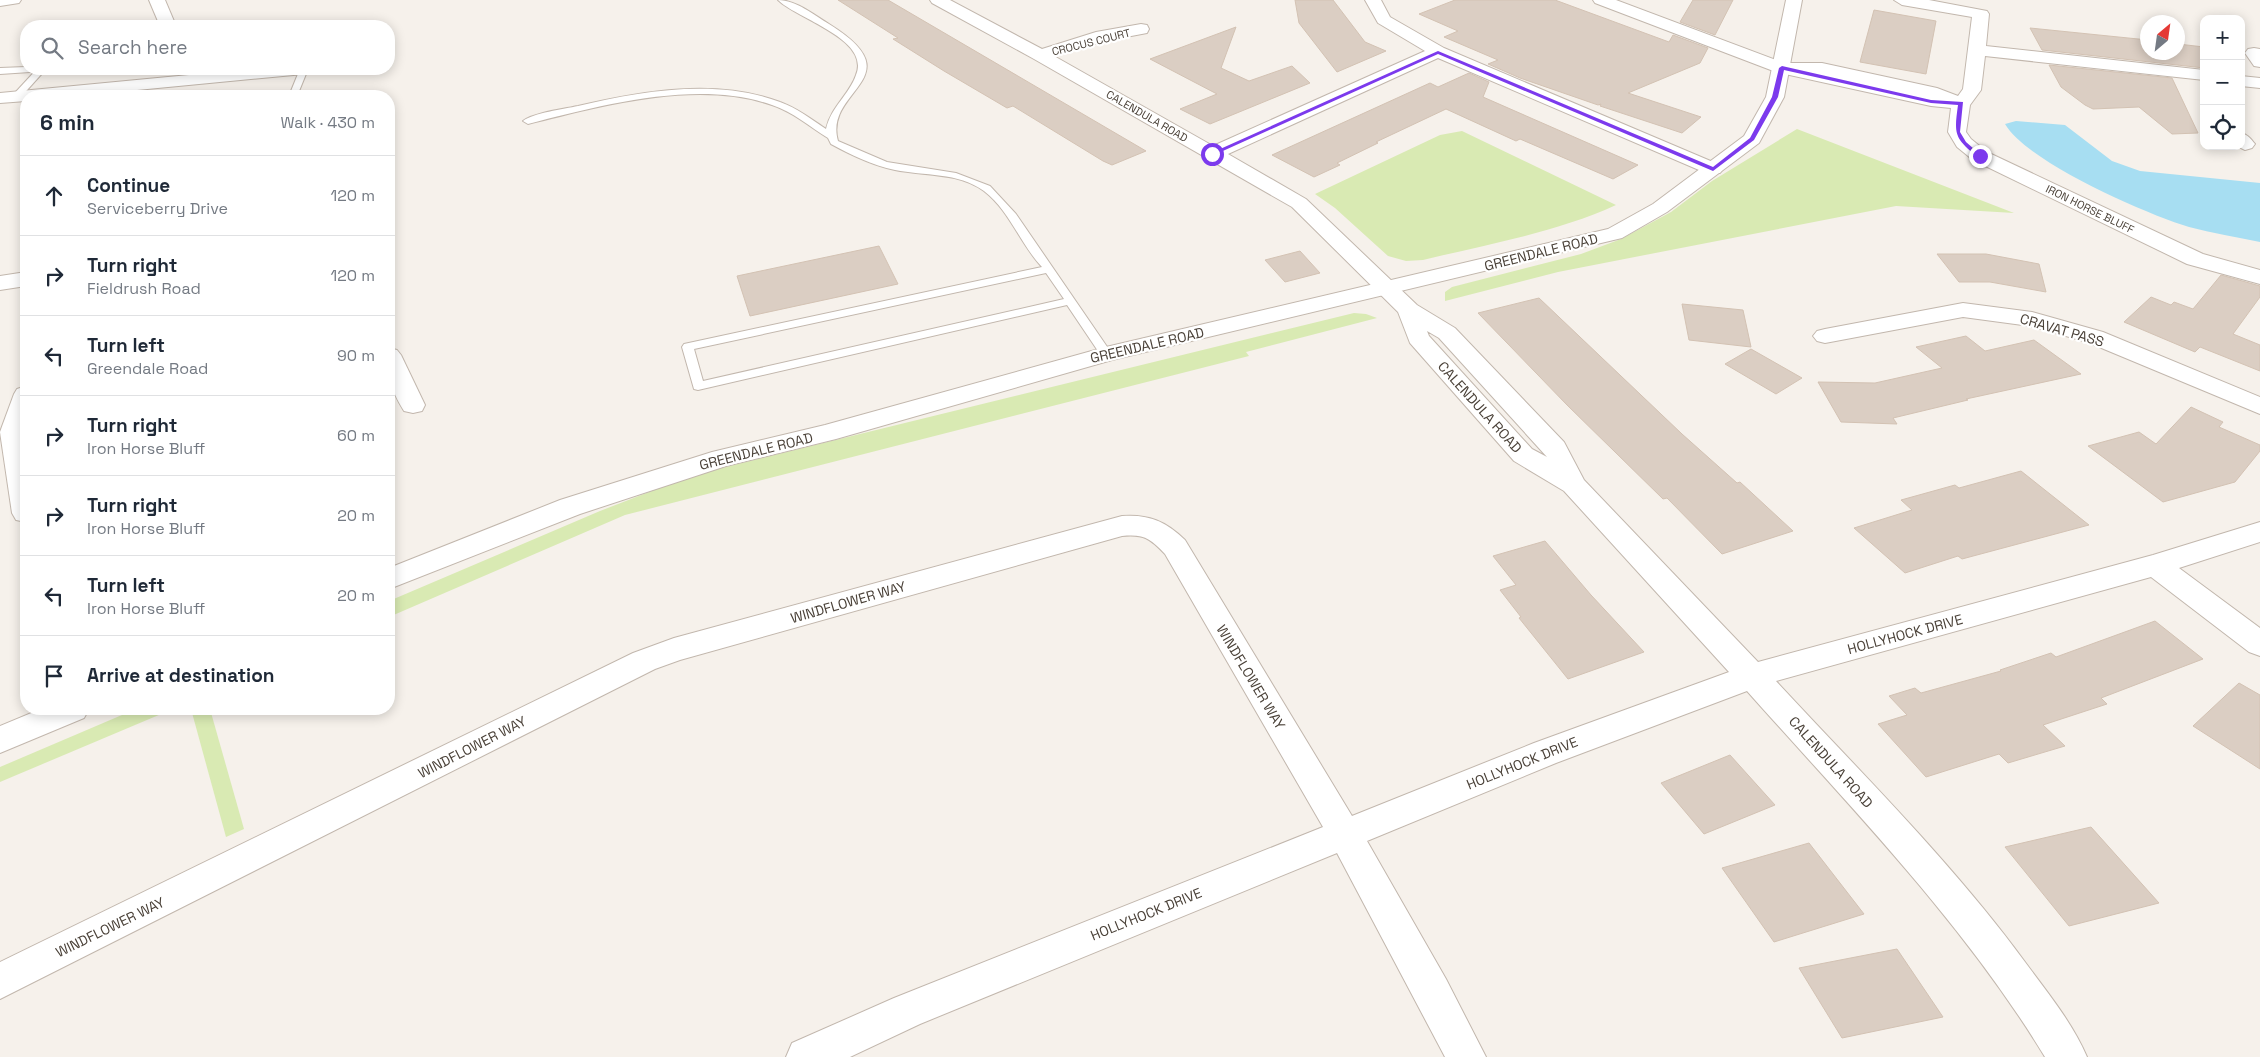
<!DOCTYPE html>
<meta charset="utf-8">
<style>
:root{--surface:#fff;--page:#f2f2f3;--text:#1f2937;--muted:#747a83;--line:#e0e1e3}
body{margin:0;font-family:"Space Grotesk",sans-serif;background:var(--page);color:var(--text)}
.controls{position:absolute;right:15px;top:15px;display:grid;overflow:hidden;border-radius:10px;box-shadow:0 2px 12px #0003}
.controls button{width:45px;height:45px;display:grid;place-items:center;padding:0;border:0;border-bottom:1px solid var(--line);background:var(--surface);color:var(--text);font:25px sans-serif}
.compass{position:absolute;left:2140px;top:15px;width:45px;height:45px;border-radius:50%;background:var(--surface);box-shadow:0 2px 12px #0003;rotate:29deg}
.stop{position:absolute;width:15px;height:15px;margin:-11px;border:4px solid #7c3aed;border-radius:50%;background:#fff}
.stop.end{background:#7c3aed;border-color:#fff;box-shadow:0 1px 5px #0008}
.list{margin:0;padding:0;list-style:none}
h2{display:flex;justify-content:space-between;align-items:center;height:65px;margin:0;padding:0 20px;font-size:21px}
h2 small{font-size:16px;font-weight:400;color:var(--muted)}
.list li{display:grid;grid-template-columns:32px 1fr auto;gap:15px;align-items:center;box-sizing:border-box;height:80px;padding:0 20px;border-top:1px solid var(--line)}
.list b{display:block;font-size:19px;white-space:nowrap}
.list p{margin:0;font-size:16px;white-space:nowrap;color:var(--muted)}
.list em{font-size:16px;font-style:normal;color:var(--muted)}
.icon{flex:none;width:28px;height:28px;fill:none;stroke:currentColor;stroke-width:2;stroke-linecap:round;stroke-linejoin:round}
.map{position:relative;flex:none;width:2260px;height:1057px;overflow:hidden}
.search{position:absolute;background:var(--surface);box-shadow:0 2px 12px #0003;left:20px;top:20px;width:375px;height:55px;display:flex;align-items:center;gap:12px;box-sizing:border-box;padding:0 18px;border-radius:20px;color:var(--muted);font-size:19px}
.panel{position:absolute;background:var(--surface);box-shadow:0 2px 12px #0003;left:20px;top:90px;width:375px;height:625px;border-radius:20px}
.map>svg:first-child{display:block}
.green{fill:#d9eab3}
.water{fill:#a7def2}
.building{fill:#dbcec3;stroke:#d3c2b3}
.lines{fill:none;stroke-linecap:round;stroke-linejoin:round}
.service-casing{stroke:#c2b7ad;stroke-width:2}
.minor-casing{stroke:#c2b7ad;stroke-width:2}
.tertiary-casing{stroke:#c2b7ad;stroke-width:2}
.service{fill:#fff;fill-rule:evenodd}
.minor{fill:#fff;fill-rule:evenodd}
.tertiary{fill:#fff;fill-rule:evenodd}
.route{fill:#7c3aed}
.labels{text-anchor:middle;stroke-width:4.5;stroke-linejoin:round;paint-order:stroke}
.far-street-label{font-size:11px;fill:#4a4138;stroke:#fff}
.street-label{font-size:14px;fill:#4a4138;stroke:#fff}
</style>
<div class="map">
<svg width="2260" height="1057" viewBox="0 0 2260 1057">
<rect width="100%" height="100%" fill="#f6f1eb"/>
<g class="green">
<polygon points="1797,129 2014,213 1896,206 1558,272 1445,301 1445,292 1452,287 1581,254 1621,239 1671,212 1712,181"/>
<path d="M1462,131L1616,205C1555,233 1487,244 1423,260L1406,261L1388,256L1335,208L1315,194L1440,135Z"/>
<polygon points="1354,313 1366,314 1377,318 1246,352 1249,356 625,515 389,617 389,601 600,511 693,475"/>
<polygon points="136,709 173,709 0,782 0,767"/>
<polygon points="191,709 210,709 244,829 226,837"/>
</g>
<path class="water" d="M2016,121L2065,125L2112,161L2140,171L2260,183V242C2237,237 2212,233 2189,227C2146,214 2027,162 2005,124Z"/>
<g class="building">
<polygon points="838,0 888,0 1146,151 1112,165 1103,161 1013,106 1007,108 944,71 893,39 898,38"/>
<polygon points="1295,0 1333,0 1365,42 1386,51 1337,72 1299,23"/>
<polygon points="1455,0 1555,0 1669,42 1673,35 1708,48 1700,63 1628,93 1701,117 1682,133 1600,106 1601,104 1598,105 1520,78 1488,64 1498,60 1444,37 1458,31 1419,14"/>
<polygon points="1693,0 1733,0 1715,35 1680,22"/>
<polygon points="1874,10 1936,21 1926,74 1860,62"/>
<polygon points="1236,27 1221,68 1249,81 1292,66 1310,83 1210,124 1180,109 1217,94 1150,59"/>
<polygon points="2030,28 2148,40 2148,52 2178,52 2178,44 2204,47 2204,68 2042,50"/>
<polygon points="2049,65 2172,78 2198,133 2172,134 2139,107 2093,109 2085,105 2061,87"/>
<polygon points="1469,73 1489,82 1483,97 1638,165 1613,179 1520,139 1516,141 1446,109 1376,142 1378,143 1337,163 1340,165 1314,177 1272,155 1430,83 1438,87"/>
<polygon points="879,246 898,284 750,316 737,276"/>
<polygon points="1300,251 1320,273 1285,282 1265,260"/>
<polygon points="1937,254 1986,254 2039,264 2046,292 1990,282 1959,282"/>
<polygon points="2221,275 2260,286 2260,297 2233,334 2260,345 2260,371 2200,347 2195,352 2124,322 2151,297 2171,305 2174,302 2193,309"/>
<polygon points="1539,298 1682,434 1737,483 1740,482 1793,531 1722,554 1667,498 1663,499 1567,405 1478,313"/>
<polygon points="1682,304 1743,310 1751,347 1689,340"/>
<polygon points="1966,336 1985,351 2034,340 2081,374 1966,399 1968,400 1893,418 1897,424 1841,422 1818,382 1875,383 1942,368 1916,347"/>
<polygon points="1751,349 1802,378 1776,394 1725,364"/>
<polygon points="2191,407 2223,422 2219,427 2260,445 2260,451 2235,482 2163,502 2088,446 2139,432 2156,444"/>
<polygon points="2021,471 2089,525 1962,559 1958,556 1905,573 1854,528 1912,510 1901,500 1955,485 1959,488"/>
<polygon points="1545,541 1591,595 1644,652 1568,679 1519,618 1521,617 1500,590 1516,585 1493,556"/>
<polygon points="2155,621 2203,659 2101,698 2107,704 2043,725 2065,746 2008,763 1999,754 1926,777 1878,724 1907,715 1889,696 1915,688 1921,693 2001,671 2000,670 2051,653 2056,657"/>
<polygon points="2239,683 2260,695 2260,769 2193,726"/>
<polygon points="1730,755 1775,805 1704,834 1661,783"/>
<polygon points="2091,827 2159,903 2069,926 2005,847"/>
<polygon points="1809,843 1864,914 1774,942 1722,868"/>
<polygon points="1897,949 1943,1017 1842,1038 1799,968"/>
</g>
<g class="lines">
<g class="service-casing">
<g id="service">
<path d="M778,0C796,0 814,15 829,24C916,78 823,89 838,141L887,162L956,173L990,186L1016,214L1112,354L1110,357H1102L1067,305L698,390L694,389L682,347L684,344L1042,267C1020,244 1010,211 984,191C958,172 924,176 895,170C872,165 851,155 831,144L828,138C810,127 793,112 772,105C698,79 602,105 528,124L523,121C533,113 564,109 578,106C641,91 717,78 780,102C797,108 811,119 826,129C831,107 849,95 856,75C871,39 797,19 778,0ZM1046,273L1064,299L703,381L694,349Z"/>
<polygon points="82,21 85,21 89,23 86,26 78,26"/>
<polygon points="26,67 26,69 34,69 30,72 0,74 0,68"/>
<polygon points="37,69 46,69 19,99 13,99 13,95"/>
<polygon points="300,69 308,69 297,96 289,96"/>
</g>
</g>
<g class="minor-casing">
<g id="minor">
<polygon points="0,0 21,0 19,3 0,6"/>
<polygon points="149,0 165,0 176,26 160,26"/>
<path d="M930,0H950L1042,49L1096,32L1141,24L1147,25L1149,29L1147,33L1105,41L1054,56L1213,146L1425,51L1378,23L1365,0H1381L1390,17L1444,48L1720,165L1723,169L1720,173H1706L1438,58L1228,154L1306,199L1417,305L1455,328L1564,442L1584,480L1758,662L2153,555L2260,522V542L2179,568L2260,628V656L2249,652L2151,577L1776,681C1861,773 1951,861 2025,962C2047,992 2072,1022 2087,1057H2045C1963,922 1851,808 1747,691L1556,763L1367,841L1446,979L1486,1057H1445L1337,853L920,1024L850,1057H786L792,1043L894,998L1323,827L1165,554C1150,538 1144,534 1122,536L680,660L655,669L0,999V962L633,653L674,638L1122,516C1148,514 1166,521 1185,540L1352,816L1534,743L1729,672L1564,491L1514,461L1410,343L1398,312L1292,207L1034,59L932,3ZM1427,331L1439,338L1547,457L1532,449L1429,336Z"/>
<polygon points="1593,0 1616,0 1784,63 1822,63 1937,88 1958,96 1963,89 1972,17 1902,5 1894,0 1929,0 1987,11 1989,14 1986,46 2204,70 2204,80 1985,56 1981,90 1970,105 1966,132 1971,139 1987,152 2203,254 2260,270 2260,284 2187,264 1973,160 1957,147 1948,132 1951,108 1931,106 1776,72 1595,3"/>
<polygon points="2254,48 2260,49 2260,67 2254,66 2245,53 2248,49"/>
<polygon points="252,69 313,69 310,73 304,74 75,96 26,96 26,101 0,103 0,93"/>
<polygon points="2241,76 2260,78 2260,88 2241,86"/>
<path d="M2241,133C2248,135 2250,138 2255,144L2252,148L2245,150L2237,146H2241Z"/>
<polygon points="26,272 26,286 0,290 0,276"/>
<polygon points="1963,303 2032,312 2103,332 2260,397 2260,414 2087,342 2030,326 1963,317 1825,343 1817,341 1813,336 1817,331 1825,329"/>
<path d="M389,348L397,350L401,355L425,405L422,411L413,413L404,411C390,389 387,373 389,348Z"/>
<polygon points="26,386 26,522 16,520 12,513 0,432 14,394 17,389"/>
</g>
</g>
<g class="tertiary-casing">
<g id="tertiary">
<polygon points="1786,0 1802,0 1784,97 1759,143 1667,212 1622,238 1112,360 836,439 726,466 580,514 389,589 389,568 560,500 712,452 825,425 1106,347 1608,229 1653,204 1744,136 1766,97"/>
<polygon points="41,709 89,709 84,718 0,753 0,726"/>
</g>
</g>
<use href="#service" class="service"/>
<use href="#minor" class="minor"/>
<use href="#tertiary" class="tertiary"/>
</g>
<path class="route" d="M1438,51L1713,167L1750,138L1772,97L1779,68L1782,66L1931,100L1963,102L1960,132L1966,142L1982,156L1978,157C1954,138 1954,134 1958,105L1931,103L1784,70L1778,97L1754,140L1713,171L1438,54L1214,155L1209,154Z"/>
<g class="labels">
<g class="far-street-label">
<text transform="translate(1091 42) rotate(-14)" y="4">CROCUS COURT</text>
<text transform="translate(1147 116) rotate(30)" y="4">CALENDULA ROAD</text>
<text transform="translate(2090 209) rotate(26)" y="4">IRON HORSE BLUFF</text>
</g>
<g class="street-label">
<text transform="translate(1541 252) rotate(-14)" y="5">GREENDALE ROAD</text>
<text transform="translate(2062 330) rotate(16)" y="5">CRAVAT PASS</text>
<text transform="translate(1147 345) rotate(-13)" y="5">GREENDALE ROAD</text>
<text transform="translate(1480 407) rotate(48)" y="5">CALENDULA ROAD</text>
<text transform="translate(756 451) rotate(-14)" y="5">GREENDALE ROAD</text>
<text transform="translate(848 602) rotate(-16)" y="5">WINDFLOWER WAY</text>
<text transform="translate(1905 634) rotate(-15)" y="5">HOLLYHOCK DRIVE</text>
<text transform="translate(1251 677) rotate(59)" y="5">WINDFLOWER WAY</text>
<text transform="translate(472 747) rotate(-27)" y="5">WINDFLOWER WAY</text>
<text transform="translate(1831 762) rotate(48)" y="5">CALENDULA ROAD</text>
<text transform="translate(1522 763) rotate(-22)" y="5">HOLLYHOCK DRIVE</text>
<text transform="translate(1146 914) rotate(-22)" y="5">HOLLYHOCK DRIVE</text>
<text transform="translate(110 927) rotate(-26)" y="5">WINDFLOWER WAY</text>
</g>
</g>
</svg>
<div class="controls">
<button>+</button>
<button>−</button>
<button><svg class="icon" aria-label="locate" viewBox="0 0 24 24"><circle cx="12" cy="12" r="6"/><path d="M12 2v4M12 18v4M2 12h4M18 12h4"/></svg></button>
</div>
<svg class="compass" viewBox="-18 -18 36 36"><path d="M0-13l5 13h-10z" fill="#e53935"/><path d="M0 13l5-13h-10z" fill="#747a83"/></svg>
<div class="stop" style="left:1212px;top:154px"></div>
<div class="stop end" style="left:1980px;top:156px"></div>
<div class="search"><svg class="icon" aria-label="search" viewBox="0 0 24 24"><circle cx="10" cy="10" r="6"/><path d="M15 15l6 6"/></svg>Search here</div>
<section class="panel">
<h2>6 min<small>Walk · 430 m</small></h2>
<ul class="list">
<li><svg class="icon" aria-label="ahead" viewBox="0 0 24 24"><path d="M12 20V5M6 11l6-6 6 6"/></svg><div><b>Continue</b><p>Serviceberry Drive</p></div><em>120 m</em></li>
<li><svg class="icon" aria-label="right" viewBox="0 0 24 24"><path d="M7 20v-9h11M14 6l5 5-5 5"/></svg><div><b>Turn right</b><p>Fieldrush Road</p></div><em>120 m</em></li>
<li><svg class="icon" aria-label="left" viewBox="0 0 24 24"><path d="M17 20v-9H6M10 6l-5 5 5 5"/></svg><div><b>Turn left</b><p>Greendale Road</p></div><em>90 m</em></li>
<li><svg class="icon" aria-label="right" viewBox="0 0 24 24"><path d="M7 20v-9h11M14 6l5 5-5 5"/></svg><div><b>Turn right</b><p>Iron Horse Bluff</p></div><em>60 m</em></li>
<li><svg class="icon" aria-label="right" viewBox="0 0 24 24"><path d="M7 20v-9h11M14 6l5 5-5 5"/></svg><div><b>Turn right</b><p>Iron Horse Bluff</p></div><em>20 m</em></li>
<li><svg class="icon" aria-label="left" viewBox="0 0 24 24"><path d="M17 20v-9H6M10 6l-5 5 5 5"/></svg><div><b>Turn left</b><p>Iron Horse Bluff</p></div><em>20 m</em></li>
<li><svg class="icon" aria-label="arrive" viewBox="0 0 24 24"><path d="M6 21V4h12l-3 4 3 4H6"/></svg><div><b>Arrive at destination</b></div></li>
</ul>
</section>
</div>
